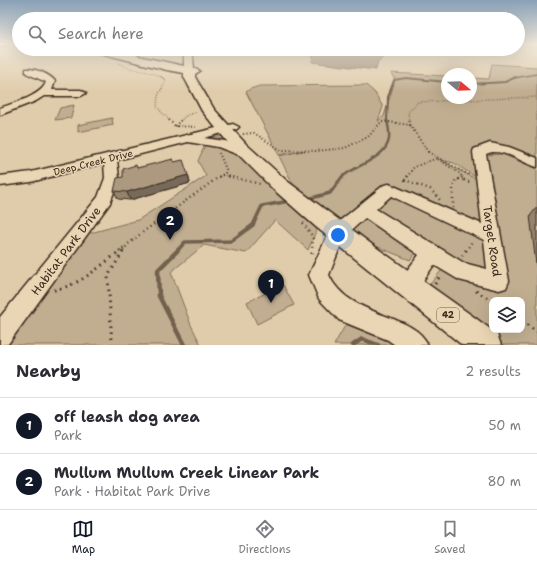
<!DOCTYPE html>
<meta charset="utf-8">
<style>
:root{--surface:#fff;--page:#f2f2f3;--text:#2b2b33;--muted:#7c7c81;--line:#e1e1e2;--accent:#111827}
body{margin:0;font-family:"Shantell Sans",sans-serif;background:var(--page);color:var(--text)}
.controls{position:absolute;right:12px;bottom:12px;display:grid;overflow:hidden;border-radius:8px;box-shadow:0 4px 16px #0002}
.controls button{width:36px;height:36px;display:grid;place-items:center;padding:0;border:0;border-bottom:1px solid var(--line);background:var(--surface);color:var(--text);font:20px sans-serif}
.compass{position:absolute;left:441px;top:68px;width:36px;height:36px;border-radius:50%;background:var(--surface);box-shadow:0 4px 16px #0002;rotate:109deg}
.you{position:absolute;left:338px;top:235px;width:14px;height:14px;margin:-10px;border:3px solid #fff;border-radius:50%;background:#1a73e8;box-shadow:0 0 0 6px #1a73e833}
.badge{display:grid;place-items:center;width:26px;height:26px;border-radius:50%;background:var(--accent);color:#fff;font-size:13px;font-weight:700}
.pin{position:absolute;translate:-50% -33px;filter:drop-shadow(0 1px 2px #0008)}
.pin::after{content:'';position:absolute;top:21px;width:14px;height:12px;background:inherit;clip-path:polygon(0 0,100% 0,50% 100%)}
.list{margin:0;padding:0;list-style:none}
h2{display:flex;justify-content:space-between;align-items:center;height:52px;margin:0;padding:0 16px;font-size:17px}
h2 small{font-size:13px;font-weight:400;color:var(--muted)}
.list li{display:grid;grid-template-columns:26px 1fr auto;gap:12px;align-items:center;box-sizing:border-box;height:56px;padding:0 16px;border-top:1px solid var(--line)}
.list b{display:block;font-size:15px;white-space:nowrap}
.list p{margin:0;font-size:13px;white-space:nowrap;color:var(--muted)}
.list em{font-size:13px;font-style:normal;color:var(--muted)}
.icon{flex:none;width:22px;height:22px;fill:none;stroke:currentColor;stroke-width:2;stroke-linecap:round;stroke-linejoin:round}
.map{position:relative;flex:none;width:537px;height:345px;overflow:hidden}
.search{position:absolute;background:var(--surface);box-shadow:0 4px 16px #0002;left:12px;right:12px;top:12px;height:44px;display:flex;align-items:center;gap:10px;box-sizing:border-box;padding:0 14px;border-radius:22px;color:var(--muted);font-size:15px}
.sheet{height:164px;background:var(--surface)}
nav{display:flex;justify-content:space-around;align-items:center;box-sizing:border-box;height:56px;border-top:1px solid var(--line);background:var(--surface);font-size:11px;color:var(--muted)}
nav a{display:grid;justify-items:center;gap:2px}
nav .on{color:var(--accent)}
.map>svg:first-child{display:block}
.green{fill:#c1ae91;stroke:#7e6c58;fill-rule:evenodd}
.water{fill:#98856d;stroke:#73614d}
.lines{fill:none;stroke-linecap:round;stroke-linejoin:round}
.stream-far4{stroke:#73614d;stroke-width:1.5}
.stream-far3{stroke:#73614d;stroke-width:2}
.stream-far2{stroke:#73614d;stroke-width:2.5}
.stream-far1{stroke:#73614d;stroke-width:3.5}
.stream{stroke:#73614d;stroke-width:4.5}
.minor-casing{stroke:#3b2a1e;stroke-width:3}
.major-casing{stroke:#3b2a1e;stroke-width:3}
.path-far4{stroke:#3b2a1e;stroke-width:1;stroke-dasharray:0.5 1.5;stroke-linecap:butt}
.path-far3{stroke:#3b2a1e;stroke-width:1.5;stroke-dasharray:0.5 2;stroke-linecap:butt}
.path-far2{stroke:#3b2a1e;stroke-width:2;stroke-dasharray:1 2.5;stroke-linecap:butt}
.path-far1{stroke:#3b2a1e;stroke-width:2.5;stroke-dasharray:1 3.5;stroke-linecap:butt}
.path{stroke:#3b2a1e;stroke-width:3;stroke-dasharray:1.5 4.5;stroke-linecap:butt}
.minor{fill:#ead6b4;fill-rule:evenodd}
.major{fill:#ead6b4;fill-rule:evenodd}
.wall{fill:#94846e;stroke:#3b2a1e}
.shaded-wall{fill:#786b5a;stroke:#3b2a1e}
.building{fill:#ac9980;stroke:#3b2a1e}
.labels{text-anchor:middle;stroke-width:3;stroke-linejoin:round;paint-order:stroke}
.shield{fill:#ead6b4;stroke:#705e4b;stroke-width:1}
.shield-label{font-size:9px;font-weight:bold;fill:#3b2a1e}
.street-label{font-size:10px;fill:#3b2a1e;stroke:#ead6b4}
.near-street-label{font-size:12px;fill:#3b2a1e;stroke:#ead6b4}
</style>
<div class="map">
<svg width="537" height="345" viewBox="0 0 537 345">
<rect width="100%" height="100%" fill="#e0ccab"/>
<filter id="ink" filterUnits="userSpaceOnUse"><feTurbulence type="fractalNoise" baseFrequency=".025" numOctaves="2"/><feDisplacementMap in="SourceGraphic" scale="8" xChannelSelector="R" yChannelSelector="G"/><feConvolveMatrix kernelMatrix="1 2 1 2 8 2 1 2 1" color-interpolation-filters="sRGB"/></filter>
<g filter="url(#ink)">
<g class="green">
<path d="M492,64L537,67V159L505,147L476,150L479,179L454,163L441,160L492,188L484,155L502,154L537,169V345H503L427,288L450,260L424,243L410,260L373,245L337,220L293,184L279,156L306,150L279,155L246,92L250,89L260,86L366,85L375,93L383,107L378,121L384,116L395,80L391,73L447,76V98H471V78L489,79ZM492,300H522V330H492Z"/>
<polygon points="74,105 71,118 55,120 60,108"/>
<polygon points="112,118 113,125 78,132 78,125"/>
<polygon points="226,136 321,220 308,250 275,220 246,253 204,245 171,272 191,325 201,345 3,345 87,234 138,220 206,176 198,161 208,138"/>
<polygon points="283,285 294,305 257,324 247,302"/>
<polygon points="346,324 394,343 397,345 334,345"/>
</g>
<polygon class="water" points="306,49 389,49 391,53 378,61 376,70 312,62 313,51"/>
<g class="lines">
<polyline class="stream-far4" points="514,78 537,74"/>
<g class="stream-far3">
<polyline points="471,84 505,82 516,77"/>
<polyline points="387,121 388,97 394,80 406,78 447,82"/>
</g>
<path class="stream-far2" d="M342,177C355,165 386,159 389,139C390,132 388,126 387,120"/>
<g class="stream-far1">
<polyline points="308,199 330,193 343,176"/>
<polyline points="177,251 185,242 231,241 253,225 262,206 290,201"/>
</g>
<g class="stream">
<polyline points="178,250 158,270 159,296 184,345"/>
<polyline points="353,345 362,339 378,345"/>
</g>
<g class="minor-casing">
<g id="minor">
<polygon points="0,44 9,44 0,47"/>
<polygon points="121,49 130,49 139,54 132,59 126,59 125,57 129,54"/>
<path d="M26,69C35,68 49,74 55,81L52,90H81L86,93L81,96H44L36,101L0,115V108C13,103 42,96 46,82L26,73Z"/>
<polygon points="233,124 239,127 237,129 204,138 225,141 252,151 253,154 252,157 247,158 218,147 188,142 117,160 119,178 110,203 8,344 0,345 0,317 98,197 105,178 104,163 31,182 0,186 0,176 31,172"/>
<path d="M490,143L509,147L537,158V167C522,163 501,146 486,154L509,281L506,288L499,290L459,280L434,265L415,292L408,294L401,292L398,285L401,278L419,255L365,218L344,237L329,275C349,319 414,312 428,345H395L388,340L339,320L319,299L309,275L331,228L384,185L389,184L482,224L473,152L474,149ZM391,196L484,240L487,269L464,263L376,209Z"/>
</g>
</g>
<g class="major-casing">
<polygon id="major" points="91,49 106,49 184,66 184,49 192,49 194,68 200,71 195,74 195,77 214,109 246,144 287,181 374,246 474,317 497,334 501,345 462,345 316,227 274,190 235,151 202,111 184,77 184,73 167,70 92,51"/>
</g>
<g class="path-far4">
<polyline points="70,49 88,54"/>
<polyline points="146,52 175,49"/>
<path d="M119,63C132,72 149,69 163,78"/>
</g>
<g class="path-far3">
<polyline points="161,77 166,80 158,96 157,107 170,121"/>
<polyline points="180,121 187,115 197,112"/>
<polyline points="409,121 408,112 418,102 537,97"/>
</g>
<g class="path-far2">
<polyline points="169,120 175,126 197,127"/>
<polyline points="410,125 428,152"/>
<polyline points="175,126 181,120"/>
<polyline points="243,134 254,133 281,150 317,151 345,148 368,137 382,121 410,125 409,120"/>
<polyline points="428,152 471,176"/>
<polyline points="438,159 459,173 462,177"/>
<polyline points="222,175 232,177"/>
<polyline points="219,177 225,173 226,169 219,153"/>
<polyline points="407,177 414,167 437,158"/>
</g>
<g class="path-far1">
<polyline points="228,176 260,184"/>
<polyline points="408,176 405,180 430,189 441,201"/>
<polyline points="464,180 472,183"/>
<polyline points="453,208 453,187 456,179 464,180 461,176"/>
<polyline points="303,223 313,237 312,251"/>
<polyline points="119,251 124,247"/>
<polyline points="123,251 128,244 143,232 220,176"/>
<polyline points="466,251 473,240"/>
</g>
<g class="path">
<polyline points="312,254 312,250"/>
<polyline points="462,256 466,250"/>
<polyline points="435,284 441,274"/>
<path d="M54,290C81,285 100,266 121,250"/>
<polyline points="476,291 492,301"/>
<polyline points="522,321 537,332"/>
<polyline points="112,345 108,276 124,250"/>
</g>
<use href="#minor" class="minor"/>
<use href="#major" class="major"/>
</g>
<g class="wall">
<polygon points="174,162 188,175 190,183 130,200 118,199 114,191 123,177 137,168"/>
<polygon points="537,207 537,272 530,216"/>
</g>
<polygon class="shaded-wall" points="188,175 190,183 130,200 127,192"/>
<polygon class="building" points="173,159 174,162 183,160 188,175 127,192 114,191 117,178 123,177 123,169 136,165 137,168"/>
</g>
<linearGradient id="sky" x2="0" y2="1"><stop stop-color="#88a1b7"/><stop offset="0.48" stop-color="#f1e8d9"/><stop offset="1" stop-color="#f1e8d9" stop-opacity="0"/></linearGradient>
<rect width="537" height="92" fill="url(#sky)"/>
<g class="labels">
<rect class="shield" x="437" y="308" width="22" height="14" rx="3"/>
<g class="shield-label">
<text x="448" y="318">42</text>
</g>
<g class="street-label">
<text transform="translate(93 162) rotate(-14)" y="4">Deep Creek Drive</text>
</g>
<g class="near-street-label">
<text transform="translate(492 241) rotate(82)" y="4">Target Road</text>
<text transform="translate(66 251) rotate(-53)" y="4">Habitat Park Drive</text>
</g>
</g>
</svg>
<div class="controls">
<button><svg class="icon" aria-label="layers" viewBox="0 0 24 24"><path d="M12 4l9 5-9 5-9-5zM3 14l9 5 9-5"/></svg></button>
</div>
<svg class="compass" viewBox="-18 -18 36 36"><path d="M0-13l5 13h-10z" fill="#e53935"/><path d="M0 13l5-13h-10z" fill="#7c7c81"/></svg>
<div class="you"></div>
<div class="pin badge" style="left:271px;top:303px">1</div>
<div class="pin badge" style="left:170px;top:240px">2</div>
<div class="search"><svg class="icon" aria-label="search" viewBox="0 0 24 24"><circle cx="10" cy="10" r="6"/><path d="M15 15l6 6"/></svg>Search here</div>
</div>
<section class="sheet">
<h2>Nearby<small>2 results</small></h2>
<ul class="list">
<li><span class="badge">1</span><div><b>off leash dog area</b><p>Park</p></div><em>50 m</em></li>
<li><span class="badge">2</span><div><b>Mullum Mullum Creek Linear Park</b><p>Park · Habitat Park Drive</p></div><em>80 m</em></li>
</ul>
</section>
<nav>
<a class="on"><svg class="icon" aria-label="map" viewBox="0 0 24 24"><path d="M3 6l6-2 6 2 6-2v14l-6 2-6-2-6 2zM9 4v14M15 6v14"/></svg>Map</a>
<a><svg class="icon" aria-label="directions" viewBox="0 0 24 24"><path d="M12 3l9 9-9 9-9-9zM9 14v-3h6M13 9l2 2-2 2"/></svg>Directions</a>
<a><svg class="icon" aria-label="saved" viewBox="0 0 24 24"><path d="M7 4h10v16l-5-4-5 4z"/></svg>Saved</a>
</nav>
